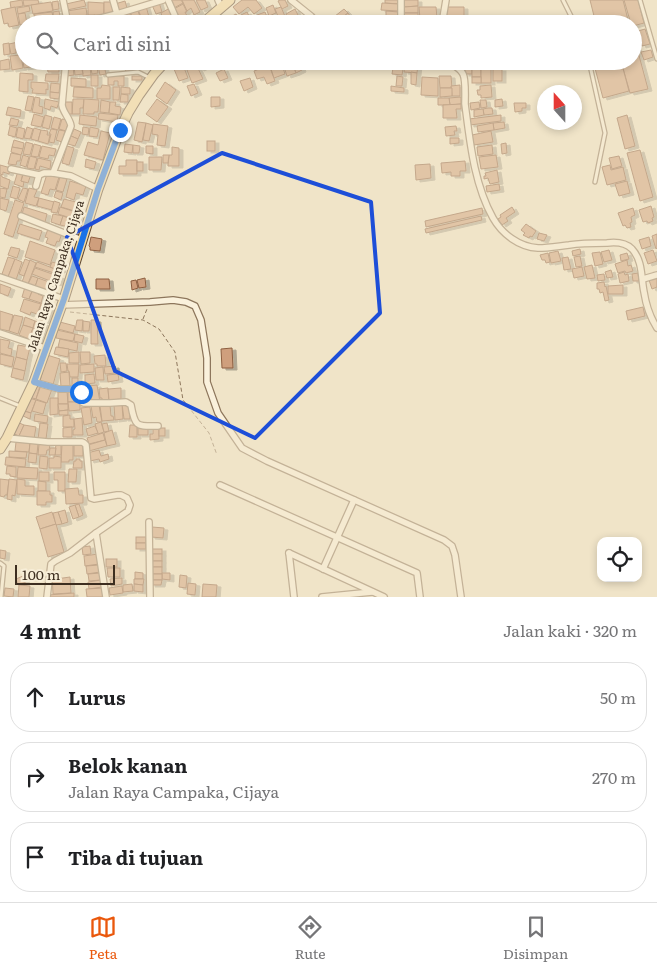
<!DOCTYPE html>
<html lang="id">
<meta charset="utf-8">
<style>
:root{--surface:#fff;--page:#f2f2f2;--text:#202124;--muted:#757577;--line:#e0e0e0;--accent:#ea580c}
body{margin:0;font-family:Literata,serif;background:var(--page);color:var(--text)}
.controls{position:absolute;right:15px;bottom:15px;display:grid;overflow:hidden;border-radius:10px;box-shadow:0 2px 8px #0003}
.controls button{width:45px;height:45px;display:grid;place-items:center;padding:0;border:0;border-bottom:1px solid var(--line);background:var(--surface);color:var(--text);font:25px sans-serif}
.compass{position:absolute;left:537px;top:85px;width:45px;height:45px;border-radius:50%;background:var(--surface);box-shadow:0 2px 8px #0003;rotate:339deg}
.scale{position:absolute;left:15px;bottom:12px;width:100px;box-sizing:border-box;padding-left:5px;border:2px solid #3d2e20;border-top:0;font-size:14px;line-height:18px;white-space:nowrap;color:#3d2e20;-webkit-text-stroke:4px #f7eed8;paint-order:stroke}
.stop{position:absolute;width:15px;height:15px;margin:-11px;border:4px solid #1a73e8;border-radius:50%;background:#fff}
.stop.end{background:#1a73e8;border-color:#fff;box-shadow:0 1px 5px #0008}
.list{margin:0;padding:0;list-style:none}
h2{display:flex;justify-content:space-between;align-items:center;height:65px;margin:0;padding:0 20px;font-size:21px}
h2 small{font-size:16px;font-weight:400;color:var(--muted)}
.list li{display:grid;grid-template-columns:32px 1fr auto;gap:15px;align-items:center;box-sizing:border-box;height:70px;margin:0 10px 10px;padding:0 10px;border:1px solid var(--line);border-radius:20px}
.list b{display:block;font-size:19px;white-space:nowrap}
.list p{margin:0;font-size:16px;white-space:nowrap;color:var(--muted)}
.list em{font-size:16px;font-style:normal;color:var(--muted)}
.icon{flex:none;width:28px;height:28px;fill:none;stroke:currentColor;stroke-width:2;stroke-linecap:round;stroke-linejoin:round}
.map{position:relative;flex:none;width:657px;height:597px;overflow:hidden}
.search{position:absolute;background:var(--surface);box-shadow:0 2px 8px #0003;left:15px;right:15px;top:15px;height:55px;display:flex;align-items:center;gap:12px;box-sizing:border-box;padding:0 18px;border-radius:28px;color:var(--muted);font-size:19px}
.sheet{height:305px;background:var(--surface)}
nav{display:flex;justify-content:space-around;align-items:center;box-sizing:border-box;height:70px;border-top:1px solid var(--line);background:var(--surface);font-size:14px;color:var(--muted)}
nav a{display:grid;justify-items:center;gap:2px}
nav .on{color:var(--accent)}
.map>svg:first-child{display:block}
.building{fill:#cf9f7d;stroke:#8d5f41;filter:url(#shadow)}
.lines{fill:none;stroke-linecap:round;stroke-linejoin:round}
.service-casing{stroke:#8d765c;stroke-width:5.5}
.minor-casing{stroke:#8d765c;stroke-width:8}
.primary-casing{stroke:#5b4430;stroke-width:11}
.path{stroke:#8d765c;stroke-width:1;stroke-dasharray:4 2.5;stroke-linecap:butt}
.service{stroke:#faf1dc;stroke-width:3}
.minor{stroke:#faf1dc;stroke-width:5.5}
.primary{stroke:#f3d9a0;stroke-width:9}
.route{stroke:#1a73e8;stroke-width:6}
.marked{fill:none;stroke:#1d4ed8;stroke-width:4;stroke-linejoin:round}
.labels{text-anchor:middle;stroke-width:5;stroke-linejoin:round;paint-order:stroke}
.street-label{font-size:12px;fill:#3d2e20;stroke:#f7eed8}
</style>
<div class="map">
<svg width="657" height="597" viewBox="0 0 657 597">
<defs>
<filter id="shadow"><feDropShadow dx="4" dy="2" stdDeviation="0" flood-color="#0004"/></filter>
</defs>
<rect width="100%" height="100%" fill="#f0e4c8"/>
<g class="building">
<polygon points="22,0 23,6 11,8 10,2"/>
<polygon points="23,0 38,0 39,4 24,6"/>
<polygon points="84,0 86,6 67,10 66,4"/>
<polygon points="170,0 181,0 183,3 174,8"/>
<polygon points="182,0 194,0 200,12 194,15 191,8 187,11"/>
<polygon points="196,0 205,0 208,7 201,10"/>
<polygon points="242,0 256,0 262,8 254,14 248,7 239,14 233,7"/>
<polygon points="280,0 285,0 288,6 282,9 278,1"/>
<polygon points="385,0 399,0 399,4 385,3"/>
<polygon points="404,0 418,0 418,6 404,7"/>
<polygon points="590,0 623,0 629,24 596,24"/>
<polygon points="624,0 638,0 644,23 633,26 633,24 631,24"/>
<polygon points="58,1 59,9 53,10 52,2"/>
<polygon points="125,1 127,8 117,11 115,4"/>
<polygon points="51,2 53,11 33,14 31,5"/>
<polygon points="88,2 104,3 104,15 88,15"/>
<rect x="104" y="2" width="10" height="13"/>
<polygon points="159,2 162,12 156,14 152,5"/>
<polygon points="382,3 399,4 398,11 381,10"/>
<polygon points="183,4 187,12 185,12 188,18 180,21 174,9"/>
<polygon points="273,5 276,13 269,16 266,8"/>
<polygon points="29,6 30,11 18,14 17,8"/>
<polygon points="146,6 149,17 142,20 138,9"/>
<polygon points="418,6 418,13 404,13 404,7"/>
<polygon points="15,7 19,25 9,27 8,23 4,24 1,10"/>
<polygon points="281,7 287,21 281,24 275,9"/>
<polygon points="419,7 436,7 437,18 420,19"/>
<polygon points="446,7 464,7 464,16 451,16 451,24 445,24"/>
<polygon points="86,8 87,15 69,19 67,11"/>
<polygon points="170,8 176,21 168,24 165,18 163,19 161,13"/>
<polygon points="137,9 142,21 134,23 130,11"/>
<polygon points="295,9 299,17 290,22 286,14"/>
<polygon points="344,9 348,13 334,24 325,24"/>
<polygon points="59,11 61,21 54,22 53,12"/>
<polygon points="129,11 132,20 123,23 120,14"/>
<polygon points="386,11 399,12 398,18 386,17"/>
<polygon points="52,12 54,22 45,24 35,24 34,14"/>
<polygon points="247,12 250,18 242,22 239,16"/>
<polygon points="265,12 270,24 260,24 257,15"/>
<polygon points="25,13 27,23 20,25 18,14"/>
<polygon points="348,13 353,20 348,24 334,24"/>
<rect x="404" y="13" width="14" height="7"/>
<polygon points="236,14 242,24 227,24 225,20"/>
<polygon points="95,15 97,24 85,24 83,18"/>
<polygon points="278,15 281,24 273,24 270,18"/>
<polygon points="256,16 259,23 252,24 250,18"/>
<polygon points="303,16 306,22 303,24 292,24"/>
<polygon points="82,17 84,24 72,24 71,20"/>
<polygon points="191,17 193,20 186,24 181,24 180,22"/>
<polygon points="386,17 395,18 395,21 399,21 398,24 385,24"/>
<rect x="404" y="20" width="14" height="4"/>
<polygon points="645,29 650,44 642,46 638,31"/>
<polygon points="24,41 24,54 20,54 18,42"/>
<polygon points="18,42 19,48 16,49 16,53 11,54 9,44"/>
<polygon points="9,43 10,54 4,55 3,44"/>
<polygon points="637,48 648,89 630,93 621,61 633,61 633,49"/>
<polygon points="651,50 653,57 644,60 641,52"/>
<polygon points="21,55 23,68 12,70 10,56"/>
<polygon points="22,55 24,55 24,61 37,61 37,66 24,68"/>
<polygon points="9,59 10,69 0,70 0,61"/>
<polygon points="69,61 80,61 81,64 69,66"/>
<polygon points="89,61 91,75 83,76 82,62"/>
<polygon points="103,61 106,74 100,75 97,62"/>
<polygon points="125,61 132,61 135,69 126,72 122,62"/>
<polygon points="183,61 195,61 197,65 189,69 187,65 185,66"/>
<polygon points="197,61 207,61 209,65 200,69"/>
<polygon points="261,61 263,66 254,69 252,64"/>
<polygon points="291,61 299,61 302,70 296,73"/>
<polygon points="291,61 296,73 287,76 283,64"/>
<polygon points="593,61 621,61 629,91 603,98"/>
<polygon points="96,63 98,73 92,74 90,64"/>
<polygon points="405,64 418,65 417,73 404,72"/>
<polygon points="81,65 83,74 75,75 74,66"/>
<polygon points="183,65 188,78 179,81 174,69"/>
<polygon points="269,65 275,81 267,84 264,77 257,79 254,71"/>
<polygon points="282,65 285,74 274,78 271,69"/>
<polygon points="47,66 59,66 59,72 48,72"/>
<polygon points="197,66 203,79 192,83 187,70"/>
<polygon points="73,67 74,75 67,76 66,68"/>
<rect x="465" y="67" width="7" height="7"/>
<rect x="472" y="67" width="9" height="10"/>
<rect x="481" y="67" width="10" height="16"/>
<polygon points="393,68 403,69 402,75 392,74"/>
<polygon points="224,69 228,78 220,81 216,73"/>
<rect x="493" y="69" width="9" height="12"/>
<polygon points="411,72 417,73 416,85 411,84"/>
<polygon points="20,73 33,74 33,80 28,80 28,92 19,91"/>
<polygon points="46,74 59,74 58,82 45,81"/>
<rect x="91" y="75" width="7" height="11"/>
<polygon points="108,75 124,76 124,86 118,86 118,81 114,81 114,85 108,85"/>
<rect x="132" y="76" width="10" height="4"/>
<polygon points="397,76 403,77 402,86 396,86"/>
<polygon points="439,76 451,76 452,88 440,88"/>
<polygon points="422,77 438,78 438,96 421,95"/>
<rect x="472" y="77" width="9" height="6"/>
<polygon points="71,78 86,79 86,87 71,86"/>
<polygon points="250,78 253,87 244,91 240,81"/>
<polygon points="31,82 48,83 48,90 46,89 46,94 32,93 33,89 31,88"/>
<polygon points="165,82 176,90 167,104 156,96"/>
<polygon points="51,83 60,84 59,93 50,92"/>
<polygon points="194,84 198,93 191,96 187,86"/>
<polygon points="102,85 110,86 110,99 97,99 97,88 101,88"/>
<polygon points="460,85 460,96 452,96 451,86"/>
<polygon points="491,85 492,97 481,98 481,95 478,95 477,90 480,90 480,86"/>
<polygon points="391,86 404,88 404,92 391,91"/>
<polygon points="74,87 93,88 93,98 73,97"/>
<polygon points="113,87 120,87 119,100 113,100"/>
<polygon points="121,87 130,88 130,94 121,94"/>
<polygon points="440,88 452,88 452,96 440,97"/>
<polygon points="50,92 60,93 59,99 50,98"/>
<polygon points="121,94 128,95 128,102 120,102"/>
<polygon points="28,96 34,97 31,111 25,110"/>
<polygon points="35,97 40,98 39,106 43,107 42,114 32,112"/>
<polygon points="211,97 220,97 220,106 211,107"/>
<polygon points="461,97 461,104 450,105 449,98"/>
<polygon points="438,98 449,98 450,105 438,105"/>
<polygon points="45,99 59,102 57,108 51,106 50,110 44,108"/>
<polygon points="73,99 84,99 83,108 80,108 80,114 72,114"/>
<polygon points="84,99 99,100 98,112 94,112 94,114 83,114"/>
<polygon points="157,99 168,107 157,122 146,114"/>
<polygon points="502,99 503,106 495,107 495,100"/>
<polygon points="101,100 110,102 109,113 100,112"/>
<polygon points="480,100 486,100 487,107 481,108"/>
<polygon points="64,102 72,102 72,114 67,114 64,111"/>
<polygon points="110,102 116,102 115,106 121,107 120,115 109,113"/>
<polygon points="479,102 480,108 471,110 470,103"/>
<polygon points="514,103 526,103 526,108 522,108 522,111 515,112"/>
<polygon points="461,104 461,109 456,109 457,118 443,118 443,105"/>
<polygon points="8,107 21,110 20,117 6,115"/>
<polygon points="488,108 492,108 493,114 484,115 483,109"/>
<polygon points="483,109 484,115 474,117 474,110"/>
<polygon points="99,113 118,115 117,122 98,119"/>
<polygon points="34,114 44,117 41,127 31,125"/>
<polygon points="45,115 52,117 49,129 42,127"/>
<polygon points="80,115 97,117 96,126 79,124"/>
<polygon points="501,115 501,121 470,125 469,119"/>
<polygon points="627,115 635,146 625,149 617,118"/>
<polygon points="54,117 61,119 58,130 51,128"/>
<polygon points="11,118 19,120 17,126 9,125"/>
<polygon points="62,119 69,120 66,131 59,129"/>
<polygon points="138,122 146,123 142,142 134,140"/>
<polygon points="504,122 505,128 494,130 493,123"/>
<polygon points="146,123 153,125 149,141 143,140"/>
<polygon points="493,123 494,130 478,132 477,126"/>
<polygon points="153,124 168,126 165,146 157,145 158,135 152,134"/>
<polygon points="10,126 17,128 15,137 8,135"/>
<polygon points="456,126 457,131 454,131 455,135 446,136 445,127"/>
<polygon points="18,127 25,129 23,139 16,137"/>
<polygon points="27,127 33,129 30,139 24,138"/>
<polygon points="83,127 89,128 88,135 82,134"/>
<polygon points="90,127 99,129 97,137 89,136"/>
<polygon points="34,128 41,130 38,141 31,139"/>
<polygon points="51,129 57,130 54,143 49,142 51,134 49,134"/>
<polygon points="74,129 81,132 78,139 71,136"/>
<polygon points="41,130 48,131 47,135 50,135 48,144 38,141"/>
<polygon points="59,130 65,131 62,142 56,140"/>
<polygon points="101,131 110,133 103,160 84,155 88,142 98,145"/>
<polygon points="491,131 493,142 474,145 472,135"/>
<polygon points="71,136 78,139 75,146 68,144"/>
<polygon points="450,138 459,138 459,143 450,144"/>
<polygon points="14,140 24,143 23,149 12,147"/>
<rect x="207" y="141" width="8" height="10"/>
<polygon points="26,142 33,144 30,155 23,154"/>
<polygon points="506,143 507,153 502,154 501,144"/>
<polygon points="34,144 41,146 38,157 31,156"/>
<polygon points="125,144 133,145 132,153 124,152"/>
<polygon points="133,145 140,146 139,153 133,153"/>
<polygon points="492,145 493,154 478,156 477,147"/>
<polygon points="42,146 56,149 54,156 49,155 48,159 39,157"/>
<polygon points="67,146 74,148 69,165 62,163"/>
<polygon points="146,146 153,146 153,154 146,153"/>
<polygon points="12,147 23,149 21,155 11,152"/>
<polygon points="172,147 179,148 179,166 168,166 169,155 172,155"/>
<polygon points="640,150 653,197 640,201 627,153"/>
<polygon points="11,153 21,155 20,161 17,161 16,165 8,164"/>
<polygon points="23,155 29,157 26,167 20,165"/>
<polygon points="163,155 169,155 168,163 163,163"/>
<polygon points="496,155 498,167 481,169 479,157"/>
<polygon points="30,156 37,158 34,169 27,168"/>
<polygon points="619,156 622,166 612,169 609,158"/>
<polygon points="149,157 162,157 161,170 149,170"/>
<polygon points="38,158 51,161 50,169 40,166 39,170 35,169"/>
<polygon points="86,159 96,162 94,169 85,167"/>
<polygon points="126,160 137,160 137,174 119,174 119,166 126,166"/>
<polygon points="465,161 466,171 460,171 460,176 451,176 451,172 442,173 441,163"/>
<rect x="137" y="162" width="6" height="9"/>
<polygon points="430,164 431,178 416,180 415,165"/>
<polygon points="0,165 11,168 9,174 3,172 3,175 0,174"/>
<polygon points="610,165 611,170 623,167 626,180 607,185 602,167"/>
<polygon points="497,170 499,182 490,184 488,178 484,179 484,176 486,176 485,173"/>
<polygon points="18,171 23,173 21,181 24,182 23,187 14,184"/>
<polygon points="24,172 31,174 28,183 21,181"/>
<polygon points="47,174 59,177 55,190 50,189 48,195 41,193"/>
<polygon points="0,175 2,176 2,177 10,180 8,189 0,186"/>
<polygon points="60,177 67,179 63,192 56,190"/>
<polygon points="70,181 86,186 83,195 76,193 74,200 66,197"/>
<polygon points="627,181 630,193 619,196 615,184"/>
<polygon points="499,184 500,190 487,192 486,186"/>
<polygon points="13,186 20,188 17,199 10,197"/>
<polygon points="0,188 7,189 5,198 0,197"/>
<polygon points="23,188 28,189 24,202 18,199"/>
<polygon points="29,188 37,190 34,197 39,198 36,206 25,203"/>
<polygon points="56,191 63,193 61,200 54,197"/>
<polygon points="0,198 9,200 6,211 0,209"/>
<polygon points="39,198 54,202 52,210 37,206"/>
<polygon points="64,199 80,203 78,212 61,207"/>
<polygon points="15,200 24,203 13,237 4,234"/>
<polygon points="54,201 60,203 57,213 51,212"/>
<polygon points="651,206 654,217 652,218 653,221 648,223 647,221 643,222 639,210"/>
<polygon points="24,207 47,214 45,222 22,214"/>
<polygon points="60,207 79,213 77,220 58,214"/>
<polygon points="512,207 515,212 506,218 508,221 502,225 498,219 501,217 500,215"/>
<polygon points="482,208 483,214 426,227 425,221"/>
<polygon points="633,208 635,215 631,217 632,222 630,223 631,227 627,228 625,225 623,226 618,213"/>
<polygon points="53,214 63,216 60,225 51,222"/>
<polygon points="63,216 71,219 69,227 60,225"/>
<polygon points="481,216 482,220 426,233 425,229"/>
<polygon points="20,224 42,231 39,240 17,233"/>
<polygon points="526,224 536,231 532,237 530,236 529,238 523,235 525,233 521,230"/>
<polygon points="48,229 62,233 59,242 57,241 55,246 46,243 48,238 45,237"/>
<polygon points="539,233 547,235 544,241 537,239"/>
<polygon points="657,234 657,248 656,249 652,236"/>
<polygon points="91,237 102,239 100,251 90,250 90,247 89,246"/>
<polygon points="649,237 651,246 642,249 639,240"/>
<polygon points="30,241 55,250 50,265 25,257"/>
<polygon points="11,247 20,249 17,258 8,255"/>
<polygon points="580,249 581,254 573,256 572,251"/>
<polygon points="609,250 612,260 604,262 601,252"/>
<polygon points="653,250 657,261 648,264 644,253"/>
<polygon points="558,251 561,261 551,263 549,253"/>
<polygon points="600,252 603,264 595,266 592,253"/>
<polygon points="548,253 550,262 546,263 545,260 542,260 540,255"/>
<polygon points="627,253 629,259 621,261 620,255"/>
<polygon points="580,256 582,266 576,267 574,257"/>
<polygon points="8,257 15,259 8,277 2,274"/>
<polygon points="568,257 571,269 564,270 562,258"/>
<polygon points="15,259 22,262 16,280 8,277"/>
<polygon points="25,259 30,261 24,276 19,274"/>
<polygon points="30,260 36,263 28,284 22,282"/>
<polygon points="627,260 628,266 631,265 633,271 626,273 625,271 618,273 615,264"/>
<polygon points="37,262 55,269 54,273 35,267"/>
<polygon points="52,262 63,265 61,271 50,267"/>
<polygon points="592,265 595,278 587,279 584,267"/>
<polygon points="582,267 584,276 574,278 572,269"/>
<polygon points="35,268 61,277 58,284 32,274"/>
<polygon points="611,270 613,277 607,278 605,272"/>
<polygon points="624,272 625,275 628,274 629,281 620,283 618,274"/>
<polygon points="638,273 639,281 633,281 632,274"/>
<polygon points="604,274 605,280 598,281 597,275"/>
<polygon points="32,276 38,278 35,287 28,284"/>
<polygon points="38,278 52,283 49,292 35,287"/>
<polygon points="145,278 146,287 139,288 137,280"/>
<polygon points="657,278 657,287 652,289 649,280"/>
<polygon points="96,279 109,279 110,289 96,289"/>
<polygon points="136,280 138,288 132,290 131,281"/>
<polygon points="604,282 605,287 606,286 609,300 605,301 603,292 600,293 599,289 597,289 597,283"/>
<polygon points="0,284 11,288 8,296 0,293"/>
<polygon points="623,285 623,294 608,294 608,286"/>
<polygon points="25,287 33,289 29,299 22,297"/>
<polygon points="33,289 39,291 38,294 43,296 41,303 29,299"/>
<polygon points="24,299 41,304 37,314 31,312 30,315 20,311"/>
<polygon points="41,303 52,307 50,311 40,308"/>
<polygon points="643,307 645,316 628,320 626,311"/>
<polygon points="40,308 50,311 46,322 36,319"/>
<polygon points="0,311 13,315 9,331 0,329"/>
<polygon points="14,315 23,317 18,334 9,331"/>
<polygon points="25,317 35,321 33,328 23,325"/>
<polygon points="77,320 83,320 82,331 75,330"/>
<polygon points="91,320 97,320 98,344 91,344"/>
<polygon points="35,321 46,324 43,331 33,328"/>
<polygon points="83,321 90,322 89,331 83,331"/>
<polygon points="60,322 75,326 73,333 58,329"/>
<polygon points="23,325 33,328 29,339 19,335"/>
<polygon points="33,328 43,332 39,342 29,339"/>
<polygon points="57,330 75,334 73,341 56,338"/>
<polygon points="75,334 84,336 82,343 74,341"/>
<polygon points="0,339 10,341 8,348 12,349 11,356 0,353"/>
<polygon points="60,339 78,343 77,351 58,347"/>
<polygon points="18,345 30,347 27,360 16,357"/>
<polygon points="56,347 69,349 68,357 54,354"/>
<polygon points="232,348 233,368 222,368 221,349"/>
<polygon points="79,352 79,363 69,363 69,353"/>
<polygon points="80,352 90,352 90,363 81,364"/>
<polygon points="0,354 14,357 12,367 0,364"/>
<polygon points="47,355 60,359 53,385 40,381"/>
<polygon points="105,355 106,366 97,366 97,364 95,364 94,356"/>
<polygon points="16,357 27,360 25,371 13,368"/>
<polygon points="60,363 66,363 67,371 61,372"/>
<polygon points="67,364 79,364 78,377 70,377 69,371 68,371"/>
<polygon points="94,364 94,372 80,373 80,365"/>
<polygon points="115,366 116,373 105,374 104,367"/>
<polygon points="103,367 104,380 96,380 95,368"/>
<polygon points="13,368 25,371 23,380 11,377"/>
<polygon points="69,372 70,386 61,387 60,373"/>
<polygon points="94,374 95,383 85,384 85,375"/>
<polygon points="118,374 119,380 108,382 107,375"/>
<rect x="72" y="378" width="6" height="9"/>
<polygon points="34,384 40,386 36,399 29,397"/>
<polygon points="41,385 52,389 47,403 36,399"/>
<polygon points="97,385 100,402 92,403 92,399 90,399 88,386"/>
<polygon points="108,388 109,402 102,403 102,398 100,398 99,389"/>
<polygon points="121,388 121,399 109,400 108,389"/>
<polygon points="88,389 89,397 87,397 87,400 83,401 81,390"/>
<polygon points="58,391 67,391 68,404 58,404"/>
<polygon points="68,391 79,391 80,402 68,402"/>
<polygon points="29,398 36,400 31,413 24,411"/>
<polygon points="50,398 58,398 58,414 50,415"/>
<polygon points="36,400 46,403 43,414 32,411"/>
<polygon points="68,402 80,402 80,410 69,411"/>
<polygon points="129,403 130,419 124,419 122,404"/>
<polygon points="58,404 68,404 68,410 59,411"/>
<polygon points="122,404 123,419 115,420 114,405"/>
<polygon points="99,405 102,422 97,422 96,417 93,418 91,406"/>
<polygon points="110,405 111,416 113,416 114,420 102,421 100,406"/>
<polygon points="90,407 92,423 84,425 81,408"/>
<polygon points="68,410 68,415 59,415 59,411"/>
<polygon points="24,411 31,413 30,419 23,416"/>
<polygon points="35,414 48,416 47,423 34,421"/>
<polygon points="70,415 70,419 74,419 74,427 63,427 63,416"/>
<polygon points="82,418 83,435 73,435 73,430 75,429 74,419"/>
<polygon points="17,422 24,425 19,436 12,433"/>
<polygon points="101,422 104,432 98,434 95,424"/>
<polygon points="40,423 48,424 46,439 38,439"/>
<polygon points="107,423 109,431 104,432 102,424"/>
<polygon points="24,425 36,427 34,439 19,436"/>
<polygon points="130,425 137,425 137,437 129,437"/>
<polygon points="95,426 98,433 88,436 86,429"/>
<polygon points="138,426 148,427 148,435 138,435"/>
<polygon points="72,427 72,437 63,437 63,428"/>
<polygon points="153,428 159,428 159,439 150,440 150,434 153,434"/>
<rect x="159" y="428" width="6" height="8"/>
<polygon points="112,430 116,444 107,446 104,433"/>
<polygon points="103,433 105,440 89,444 87,438"/>
<polygon points="105,440 107,446 89,451 88,445"/>
<polygon points="16,442 30,443 29,452 15,451"/>
<polygon points="30,443 38,444 37,454 29,453"/>
<polygon points="56,443 61,443 61,455 55,455"/>
<polygon points="39,444 50,445 49,450 47,450 46,455 38,455"/>
<polygon points="62,444 73,444 73,460 69,460 69,462 61,462"/>
<rect x="74" y="444" width="9" height="12"/>
<polygon points="50,448 56,448 55,455 49,455"/>
<polygon points="99,450 101,456 108,454 109,459 100,462 99,459 90,461 87,453"/>
<polygon points="9,451 27,452 26,458 9,457"/>
<polygon points="29,453 37,454 36,463 28,462"/>
<polygon points="40,456 48,457 47,469 39,468"/>
<polygon points="54,456 61,457 61,468 49,468 49,458 54,458"/>
<polygon points="6,457 26,459 25,467 5,465"/>
<polygon points="76,459 80,459 80,461 82,461 82,468 73,468 74,461 76,461"/>
<polygon points="7,466 16,467 16,477 10,476 10,474 6,474"/>
<polygon points="18,467 38,468 37,479 17,478"/>
<polygon points="69,469 77,469 76,482 68,482"/>
<rect x="39" y="472" width="10" height="9"/>
<polygon points="54,472 65,472 65,491 58,491 58,480 54,480"/>
<polygon points="0,479 9,480 7,495 5,495 4,497 0,496"/>
<polygon points="9,479 17,480 15,496 12,495 12,500 7,499"/>
<polygon points="17,479 25,480 25,486 34,486 34,495 17,494"/>
<polygon points="38,481 46,482 46,491 38,491"/>
<polygon points="78,488 79,495 83,495 83,503 66,504 65,489"/>
<polygon points="37,491 50,491 50,495 52,495 52,502 46,502 46,505 37,505"/>
<polygon points="79,504 83,515 79,517 75,505"/>
<polygon points="75,505 79,517 73,519 69,507"/>
<polygon points="65,510 68,522 62,524 58,512"/>
<polygon points="52,512 56,524 40,529 36,517"/>
<polygon points="58,512 62,524 56,525 53,513"/>
<polygon points="56,524 64,552 48,557 40,529"/>
<polygon points="152,527 164,528 163,538 151,537"/>
<rect x="136" y="537" width="10" height="6"/>
<rect x="136" y="543" width="10" height="6"/>
<polygon points="90,546 91,554 83,555 82,547"/>
<rect x="152" y="549" width="10" height="5"/>
<polygon points="0,550 6,551 5,559 0,558"/>
<polygon points="98,554 99,564 85,566 84,556"/>
<rect x="152" y="554" width="10" height="7"/>
<rect x="106" y="559" width="11" height="8"/>
<rect x="152" y="561" width="10" height="6"/>
<polygon points="99,565 100,572 87,574 86,566"/>
<rect x="152" y="567" width="10" height="7"/>
<polygon points="107,568 120,568 120,577 108,577"/>
<polygon points="135,572 143,573 143,579 135,579"/>
<polygon points="52,573 56,573 56,579 70,577 71,593 53,594"/>
<polygon points="100,573 101,580 89,581 88,574"/>
<polygon points="162,573 170,573 170,580 162,579"/>
<rect x="152" y="574" width="10" height="6"/>
<polygon points="180,575 187,576 186,588 179,587"/>
<polygon points="23,576 26,582 18,585 16,579"/>
<polygon points="122,578 122,584 111,586 110,579"/>
<polygon points="134,579 144,579 143,585 134,584"/>
<polygon points="101,580 102,587 89,589 88,582"/>
<polygon points="152,580 162,580 161,585 151,585"/>
<polygon points="188,583 196,584 195,595 187,594"/>
<polygon points="132,584 133,591 123,592 123,585"/>
<polygon points="134,584 143,585 143,592 134,591"/>
<polygon points="203,584 217,585 216,597 202,597"/>
<polygon points="19,585 30,586 29,597 18,597"/>
<polygon points="122,586 123,593 110,595 109,588"/>
<polygon points="5,588 14,589 13,597 4,596"/>
<polygon points="104,588 105,597 87,597 86,589"/>
<polygon points="74,593 74,597 48,597 48,595"/>
</g>
<g class="lines">
<g class="service-casing">
<g id="service">
<polyline points="563,0 575,24"/>
<polyline points="640,0 657,59"/>
<polyline points="589,61 605,133 595,182"/>
<polyline points="108,75 138,72 150,78"/>
<polyline points="0,398 20,406"/>
<polyline points="0,563 4,566 1,597"/>
</g>
</g>
<g class="minor-casing">
<g id="minor">
<polyline points="63,0 68,24"/>
<polyline points="113,0 117,14"/>
<polyline points="168,0 175,16"/>
<polyline points="218,0 221,7"/>
<polyline points="291,0 311,16 318,24"/>
<polyline points="97,19 117,14 163,0"/>
<polyline points="401,24 401,0"/>
<polyline points="442,24 446,0"/>
<path d="M66,61L62,105C63,113 70,118 71,126L53,173L71,176L98,189"/>
<path d="M437,61C446,62 458,65 463,74C466,80 465,96 465,104C470,142 474,184 493,218C502,234 519,247 538,248C549,248 559,246 569,245C581,243 594,243 607,243C615,242 625,242 632,249C643,261 641,278 644,292C646,305 650,317 657,328"/>
<polyline points="11,169 39,175 44,173 53,173"/>
<polyline points="36,186 39,175"/>
<polyline points="21,216 82,240"/>
<polyline points="0,277 64,299"/>
<polyline points="643,279 657,275"/>
<polyline points="61,305 150,302 173,300 186,302 195,306 201,320 207,358 207,382 218,413 242,448 267,461 444,540 452,546 455,555 461,597"/>
<polyline points="0,333 45,348"/>
<path d="M34,382L59,389H78L81,391L82,402L84,403H110L126,402L131,405C135,428 137,426 158,426"/>
<polyline points="7,438 48,442 82,442 84,443 86,445 91,498 94,499 117,495 121,495 127,498 130,505 128,511 96,533"/>
<polyline points="220,485 417,573 420,597"/>
<polyline points="149,522 150,597"/>
<polyline points="289,553 384,597"/>
<polyline points="289,553 294,597"/>
<polyline points="323,569 354,500"/>
<polyline points="47,597 51,564 55,561 70,553 96,533 106,597"/>
<polyline points="322,597 372,592"/>
</g>
</g>
<g class="primary-casing">
<g id="primary">
<polyline points="202,24 230,0"/>
<polyline points="0,449 7,438 34,382 64,299 98,189 120,130 128,113 139,95 154,74 166,61"/>
</g>
</g>
<g class="path">
<polyline points="70,312 143,320 159,329 175,352 183,400 209,433 217,455"/>
<polyline points="143,319 147,309"/>
</g>
<use href="#service" class="service"/>
<use href="#minor" class="minor"/>
<use href="#primary" class="primary"/>
</g>
<g class="lines">
<polyline class="route" points="81,392 78,389 59,389 34,382 64,299 98,189 120,130"/>
</g>
<path d="M0 0H657V597H0ZM222,153L371,202L380,313L255,438L115,371L67,237Z" fill="#f0e4c8" fill-opacity=".55" fill-rule="evenodd"/>
<path class="marked" d="M222,153L371,202L380,313L255,438L115,371L67,237Z"/>
<g class="labels">
<g class="street-label">
<text transform="translate(56 276) rotate(-72)" y="4">Jalan Raya Campaka, Cijaya</text>
</g>
</g>
</svg>
<div class="controls">
<button><svg class="icon" aria-label="locate" viewBox="0 0 24 24"><circle cx="12" cy="12" r="6"/><path d="M12 2v4M12 18v4M2 12h4M18 12h4"/></svg></button>
</div>
<svg class="compass" viewBox="-18 -18 36 36"><path d="M0-13l5 13h-10z" fill="#e53935"/><path d="M0 13l5-13h-10z" fill="#757577"/></svg>
<div class="scale">100 m</div>
<div class="stop" style="left:81px;top:392px"></div>
<div class="stop end" style="left:120px;top:130px"></div>
<div class="search"><svg class="icon" aria-label="search" viewBox="0 0 24 24"><circle cx="10" cy="10" r="6"/><path d="M15 15l6 6"/></svg>Cari di sini</div>
</div>
<section class="sheet">
<h2>4 mnt<small>Jalan kaki · 320 m</small></h2>
<ul class="list">
<li><svg class="icon" aria-label="ahead" viewBox="0 0 24 24"><path d="M12 20V5M6 11l6-6 6 6"/></svg><div><b>Lurus</b></div><em>50 m</em></li>
<li><svg class="icon" aria-label="right" viewBox="0 0 24 24"><path d="M7 20v-9h11M14 6l5 5-5 5"/></svg><div><b>Belok kanan</b><p>Jalan Raya Campaka, Cijaya</p></div><em>270 m</em></li>
<li><svg class="icon" aria-label="arrive" viewBox="0 0 24 24"><path d="M6 21V4h12l-3 4 3 4H6"/></svg><div><b>Tiba di tujuan</b></div></li>
</ul>
</section>
<nav>
<a class="on"><svg class="icon" aria-label="map" viewBox="0 0 24 24"><path d="M3 6l6-2 6 2 6-2v14l-6 2-6-2-6 2zM9 4v14M15 6v14"/></svg>Peta</a>
<a><svg class="icon" aria-label="directions" viewBox="0 0 24 24"><path d="M12 3l9 9-9 9-9-9zM9 14v-3h6M13 9l2 2-2 2"/></svg>Rute</a>
<a><svg class="icon" aria-label="saved" viewBox="0 0 24 24"><path d="M7 4h10v16l-5-4-5 4z"/></svg>Disimpan</a>
</nav>
